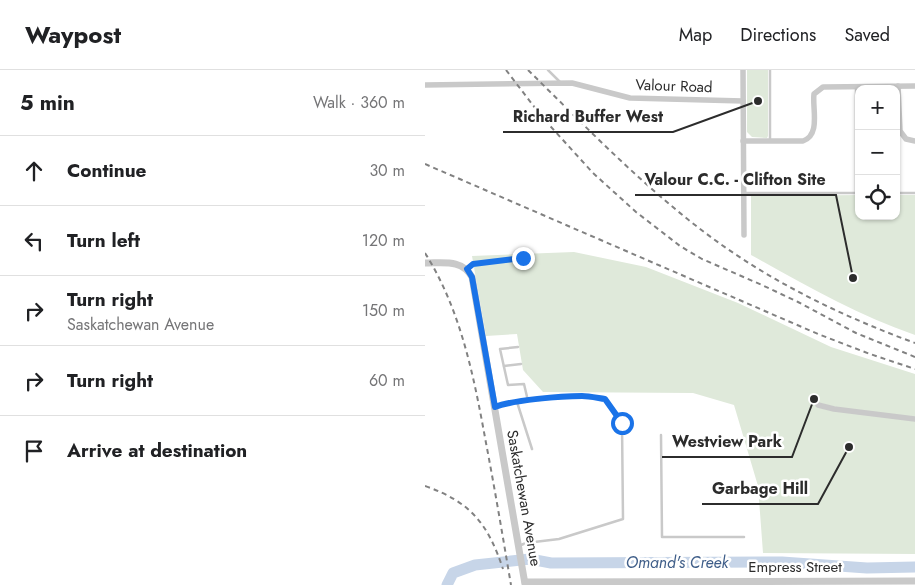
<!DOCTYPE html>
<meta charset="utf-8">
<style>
:root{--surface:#fff;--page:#f2f2f2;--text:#202124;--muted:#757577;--line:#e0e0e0}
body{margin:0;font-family:Jost,sans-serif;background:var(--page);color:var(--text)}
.controls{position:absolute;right:15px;top:15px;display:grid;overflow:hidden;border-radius:10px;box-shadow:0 1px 4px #0004}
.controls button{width:45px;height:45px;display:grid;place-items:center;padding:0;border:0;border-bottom:1px solid var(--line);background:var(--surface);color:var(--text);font:25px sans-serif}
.stop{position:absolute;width:15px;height:15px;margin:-11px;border:4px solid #1a73e8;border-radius:50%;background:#fff}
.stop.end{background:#1a73e8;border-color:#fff;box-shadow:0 1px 5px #0008}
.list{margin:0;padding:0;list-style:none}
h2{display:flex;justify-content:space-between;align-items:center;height:65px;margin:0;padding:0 20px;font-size:21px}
h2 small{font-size:16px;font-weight:400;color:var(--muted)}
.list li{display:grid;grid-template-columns:32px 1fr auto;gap:15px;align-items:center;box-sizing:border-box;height:70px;padding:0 20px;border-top:1px solid var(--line)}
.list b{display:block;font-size:19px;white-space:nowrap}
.list p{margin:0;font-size:16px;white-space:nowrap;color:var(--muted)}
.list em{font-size:16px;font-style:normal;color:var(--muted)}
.icon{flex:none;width:28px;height:28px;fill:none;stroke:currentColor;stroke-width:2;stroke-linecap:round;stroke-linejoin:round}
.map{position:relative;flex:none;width:490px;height:515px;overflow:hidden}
header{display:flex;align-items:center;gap:30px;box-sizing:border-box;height:70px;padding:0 25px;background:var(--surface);border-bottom:1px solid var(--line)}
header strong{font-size:24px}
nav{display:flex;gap:28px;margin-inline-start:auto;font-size:18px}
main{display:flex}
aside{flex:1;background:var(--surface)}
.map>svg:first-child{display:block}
.green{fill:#dfe9da}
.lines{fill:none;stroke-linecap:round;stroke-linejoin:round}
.river{stroke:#c7d5e8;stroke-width:11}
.service{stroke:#c9c9c9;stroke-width:2.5}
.minor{stroke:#c9c9c9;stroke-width:5.5}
.tertiary{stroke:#c9c9c9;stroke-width:7}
.rail{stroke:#818181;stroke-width:2;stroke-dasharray:5 4;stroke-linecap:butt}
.route{stroke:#1a73e8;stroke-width:6}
.labels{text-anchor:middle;stroke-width:5;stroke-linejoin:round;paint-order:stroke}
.street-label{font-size:15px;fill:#2c2c2c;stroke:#fff}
.water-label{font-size:16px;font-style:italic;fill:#3f5e89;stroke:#fff}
.leader{fill:none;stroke:#2c2c2c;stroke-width:2}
.callout-dot{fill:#2c2c2c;stroke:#fff;stroke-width:2}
.callout-label{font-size:16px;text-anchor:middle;font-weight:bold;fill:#2c2c2c;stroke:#fff;stroke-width:5;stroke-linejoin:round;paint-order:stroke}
</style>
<header>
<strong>Waypost</strong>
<nav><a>Map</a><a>Directions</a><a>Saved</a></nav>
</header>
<main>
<aside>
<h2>5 min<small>Walk · 360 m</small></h2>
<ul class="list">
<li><svg class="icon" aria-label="ahead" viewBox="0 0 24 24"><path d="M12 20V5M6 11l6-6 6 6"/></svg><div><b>Continue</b></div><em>30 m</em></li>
<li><svg class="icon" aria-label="left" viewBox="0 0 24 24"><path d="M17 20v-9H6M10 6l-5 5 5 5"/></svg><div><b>Turn left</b></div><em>120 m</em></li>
<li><svg class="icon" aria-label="right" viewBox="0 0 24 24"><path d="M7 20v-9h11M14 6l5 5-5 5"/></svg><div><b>Turn right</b><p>Saskatchewan Avenue</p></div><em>150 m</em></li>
<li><svg class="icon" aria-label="right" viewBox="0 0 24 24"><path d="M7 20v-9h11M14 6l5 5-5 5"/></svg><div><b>Turn right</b></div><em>60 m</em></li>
<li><svg class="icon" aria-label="arrive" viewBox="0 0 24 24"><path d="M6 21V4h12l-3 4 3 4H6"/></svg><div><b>Arrive at destination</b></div></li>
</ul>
</aside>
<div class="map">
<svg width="490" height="515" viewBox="0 0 490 515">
<rect width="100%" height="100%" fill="#fff"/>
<g class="green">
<polygon points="322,0 343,0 343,66 342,68 327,67 322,62"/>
<path d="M434,125V146H471V125H490V265C432,245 380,215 326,185V126Z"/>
<polygon points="149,182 221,197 313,233 406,277 490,304 490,484 338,483 333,416 309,335 268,323 118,322 98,300 92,264 61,266 47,186"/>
</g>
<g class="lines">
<polyline class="river" points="22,515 28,503 50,495 105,489 126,493 357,492 442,498 490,497"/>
<g class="service">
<polyline points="123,0 135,12"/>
<polyline points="345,0 345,71"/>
<polyline points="320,123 434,123"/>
<polyline points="431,123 431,17"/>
<polyline points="471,123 490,123"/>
<polyline points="42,199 48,194 98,188"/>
<polyline points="93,277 75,279 83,315 99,314 103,331"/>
<polyline points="79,296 96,294"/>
<polyline points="92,332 157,326 180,329 197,353 198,449 134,469 101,473 96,475"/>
<polyline points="71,336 78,334 92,332 107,379"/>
<polyline points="236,365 237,467 319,467"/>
</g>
<g class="minor">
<polyline points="318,0 319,165"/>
<polyline points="0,15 147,13 205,28 318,31"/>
<polyline points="473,16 475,61 481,69 490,71"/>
<path d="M318,71H378C396,65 387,38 389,24L398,17L490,16"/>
<polyline points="393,335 409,339 490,349"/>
</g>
<g class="tertiary">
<path d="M0,193C19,193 37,189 47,207L100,514"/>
<polyline points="100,512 490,511"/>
</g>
<g class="rail">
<polyline points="81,0 117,47 168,103 211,142 255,176 277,189 337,215 373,232 431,263 490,287"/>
<path d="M103,0C157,53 210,108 270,155C336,207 411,244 490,273"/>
<polyline points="0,94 393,264 445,284 490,299"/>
<path d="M0,183C36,240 49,307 61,373C70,420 78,468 86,515"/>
<path d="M0,416C46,432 63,454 78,499"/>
</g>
</g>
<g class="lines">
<path class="route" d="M98,188L48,194L42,199L47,207L70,337C88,330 136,326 157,326C164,326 173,328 180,329L197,353"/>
</g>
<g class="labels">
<g class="street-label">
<text transform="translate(249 16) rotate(2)" y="5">Valour Road</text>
<text transform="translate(99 428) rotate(80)" y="5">Saskatchewan Avenue</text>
<text x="370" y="502">Empress Street</text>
</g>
<g class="water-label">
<text x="252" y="498">Omand's Creek</text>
</g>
</g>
<path class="leader" d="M333 31L248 62H78M428 208L411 125H210M389 329L367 387H237M424 377L393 434H277"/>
<g class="callout-dot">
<circle cx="333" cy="31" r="5"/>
<circle cx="428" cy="208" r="5"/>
<circle cx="389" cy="329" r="5"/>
<circle cx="424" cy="377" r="5"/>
</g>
<g class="callout-label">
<text x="163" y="52">Richard Buffer West</text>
<text x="310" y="115">Valour C.C. - Clifton Site</text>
<text x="302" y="377">Westview Park</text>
<text x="335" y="424">Garbage Hill</text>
</g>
</svg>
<div class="controls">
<button>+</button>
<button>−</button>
<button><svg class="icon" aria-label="locate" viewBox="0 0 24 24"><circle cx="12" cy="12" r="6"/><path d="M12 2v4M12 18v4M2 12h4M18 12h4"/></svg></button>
</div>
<div class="stop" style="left:197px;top:353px"></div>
<div class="stop end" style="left:98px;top:188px"></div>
</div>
</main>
